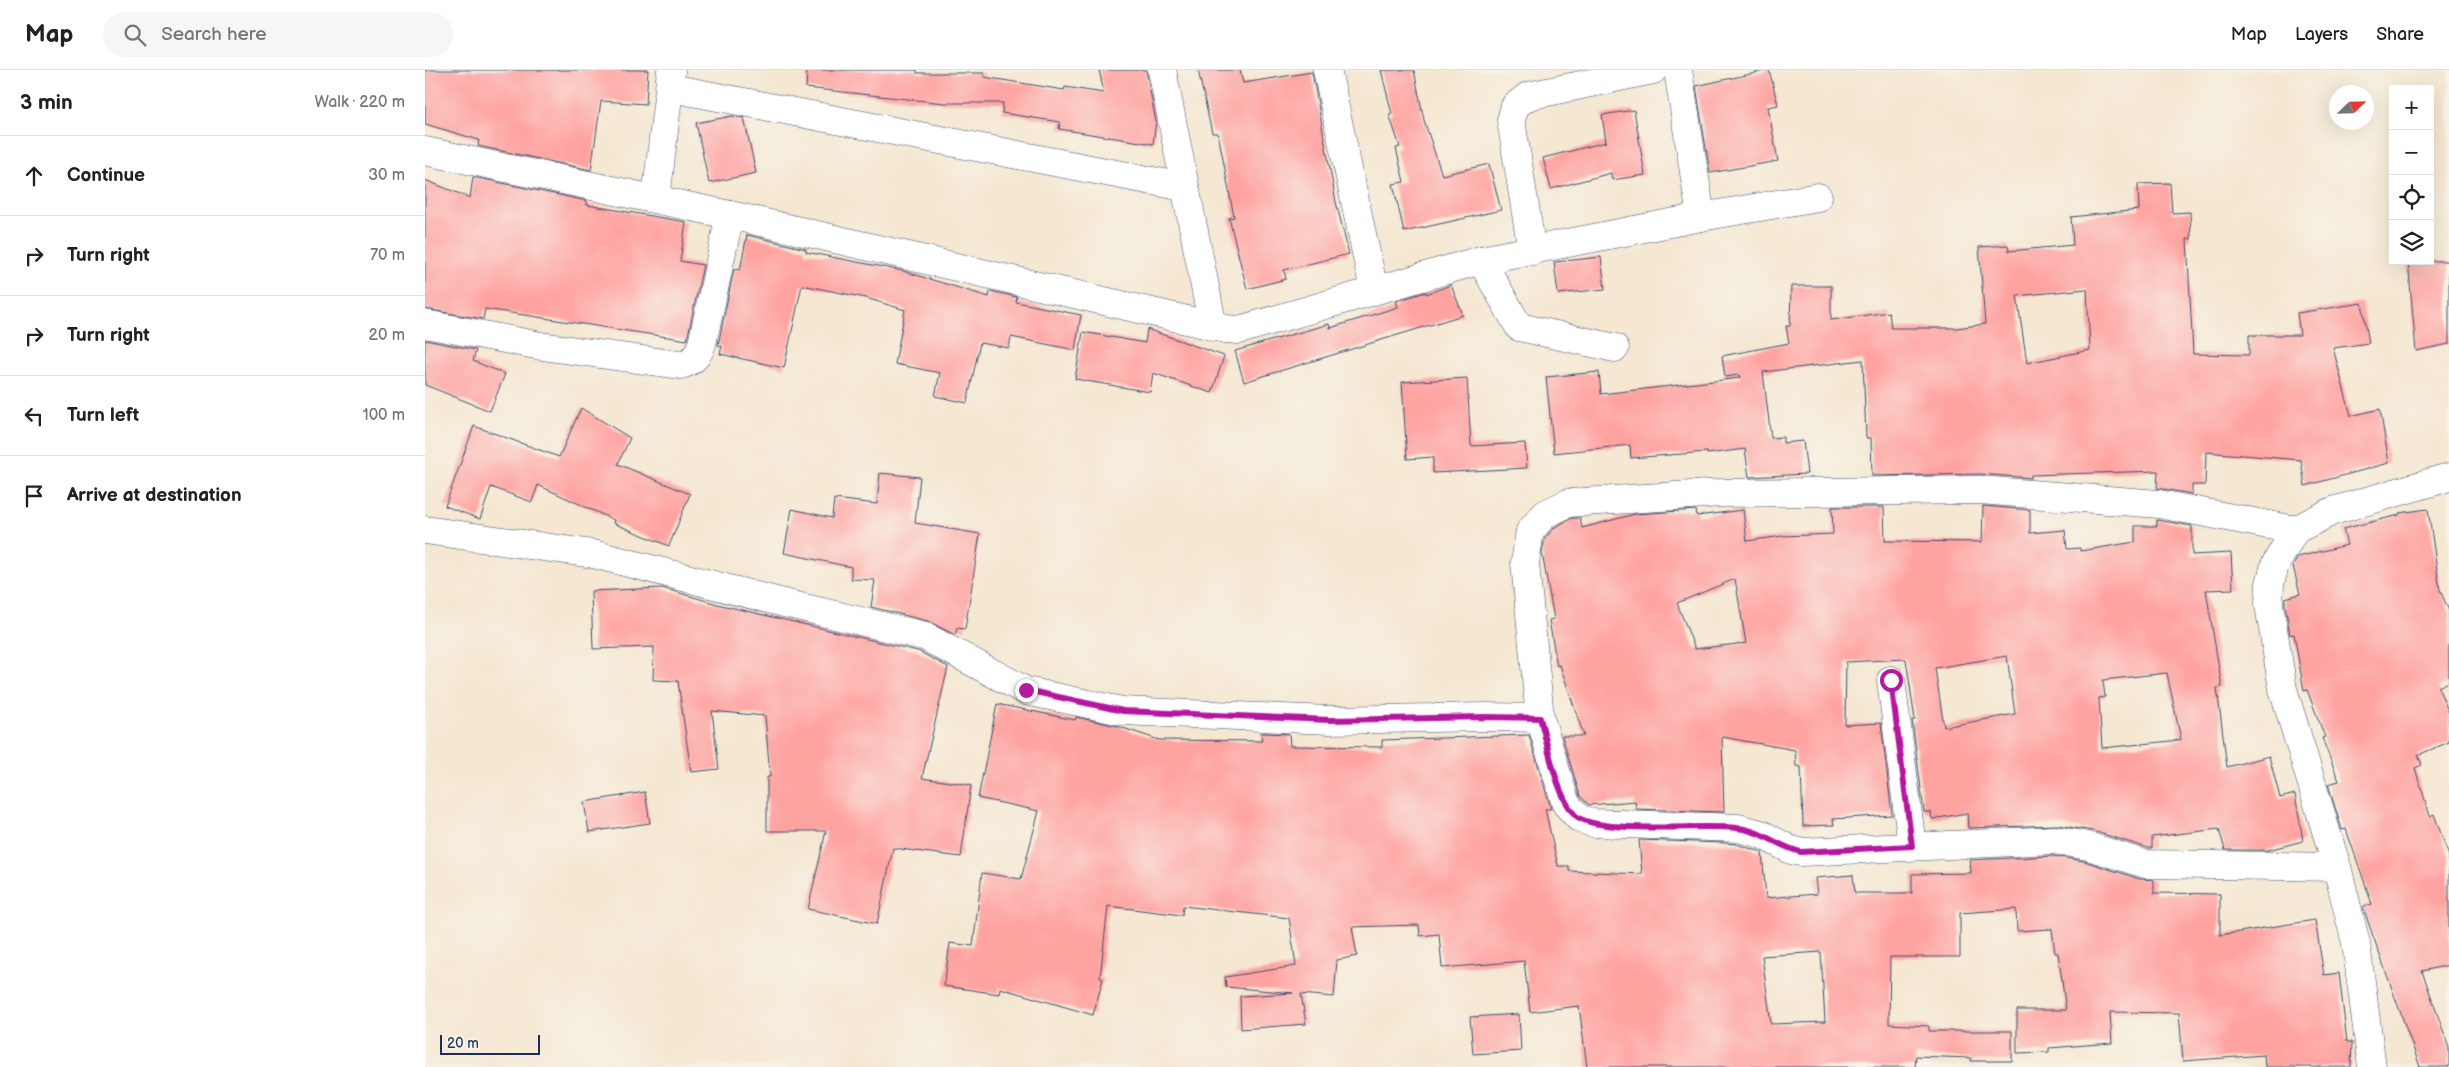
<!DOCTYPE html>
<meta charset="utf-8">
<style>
:root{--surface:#fff;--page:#f6f6f6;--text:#202124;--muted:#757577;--line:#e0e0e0}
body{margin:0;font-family:"Balsamiq Sans",sans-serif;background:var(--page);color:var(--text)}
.controls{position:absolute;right:15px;top:15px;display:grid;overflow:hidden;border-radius:0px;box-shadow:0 5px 20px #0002}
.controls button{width:45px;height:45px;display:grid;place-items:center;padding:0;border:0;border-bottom:1px solid var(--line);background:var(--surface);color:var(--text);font:25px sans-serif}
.compass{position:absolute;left:1904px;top:15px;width:45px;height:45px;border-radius:50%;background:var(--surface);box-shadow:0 5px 20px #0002;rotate:67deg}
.scale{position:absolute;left:15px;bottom:12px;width:100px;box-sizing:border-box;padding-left:5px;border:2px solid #1b2f5e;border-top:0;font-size:14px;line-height:18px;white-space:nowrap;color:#1b2f5e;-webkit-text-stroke:4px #f7f3e8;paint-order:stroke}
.stop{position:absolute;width:15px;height:15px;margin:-11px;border:4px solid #b5179e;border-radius:50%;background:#fff}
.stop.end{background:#b5179e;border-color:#fff;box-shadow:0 1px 5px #0008}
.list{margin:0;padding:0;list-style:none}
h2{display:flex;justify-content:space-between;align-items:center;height:65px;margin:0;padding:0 20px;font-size:21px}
h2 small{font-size:16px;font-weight:400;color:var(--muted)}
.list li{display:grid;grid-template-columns:32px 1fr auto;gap:15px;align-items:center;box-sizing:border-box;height:80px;padding:0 20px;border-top:1px solid var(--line)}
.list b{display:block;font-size:19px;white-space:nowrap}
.list em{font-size:16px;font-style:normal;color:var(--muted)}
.icon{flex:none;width:28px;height:28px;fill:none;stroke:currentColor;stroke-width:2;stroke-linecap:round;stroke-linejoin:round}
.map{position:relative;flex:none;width:2024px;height:997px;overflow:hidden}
header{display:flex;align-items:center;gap:30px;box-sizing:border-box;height:70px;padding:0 25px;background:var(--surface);border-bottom:1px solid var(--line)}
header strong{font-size:24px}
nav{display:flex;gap:28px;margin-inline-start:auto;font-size:18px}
.search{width:350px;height:45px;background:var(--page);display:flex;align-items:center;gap:12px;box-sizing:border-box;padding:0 18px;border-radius:28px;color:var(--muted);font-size:19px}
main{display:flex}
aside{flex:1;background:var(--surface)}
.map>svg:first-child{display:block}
.building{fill:#ffa3a1;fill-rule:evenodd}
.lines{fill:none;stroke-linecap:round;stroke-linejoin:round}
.minor-casing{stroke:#3c4b6f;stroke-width:29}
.minor{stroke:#fff;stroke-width:28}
.route{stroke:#b5179e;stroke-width:6}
</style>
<header>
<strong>Map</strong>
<div class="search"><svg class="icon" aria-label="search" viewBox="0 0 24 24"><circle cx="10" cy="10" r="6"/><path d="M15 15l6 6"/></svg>Search here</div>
<nav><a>Map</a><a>Layers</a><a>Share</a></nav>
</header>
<main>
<aside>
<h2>3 min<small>Walk · 220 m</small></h2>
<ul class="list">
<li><svg class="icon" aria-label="ahead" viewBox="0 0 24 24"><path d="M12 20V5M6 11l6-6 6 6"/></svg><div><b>Continue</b></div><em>30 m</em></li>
<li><svg class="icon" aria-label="right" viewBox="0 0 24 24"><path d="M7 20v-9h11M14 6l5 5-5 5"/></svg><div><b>Turn right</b></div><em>70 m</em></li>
<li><svg class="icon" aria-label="right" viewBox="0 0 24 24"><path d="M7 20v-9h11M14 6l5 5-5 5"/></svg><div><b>Turn right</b></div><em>20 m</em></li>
<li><svg class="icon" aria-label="left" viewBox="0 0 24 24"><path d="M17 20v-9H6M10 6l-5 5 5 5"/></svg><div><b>Turn left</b></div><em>100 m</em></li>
<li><svg class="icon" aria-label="arrive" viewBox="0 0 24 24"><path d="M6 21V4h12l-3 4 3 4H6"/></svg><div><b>Arrive at destination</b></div></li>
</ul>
</aside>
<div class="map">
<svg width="2024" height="997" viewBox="0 0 2024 997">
<rect width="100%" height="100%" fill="#f7f3e8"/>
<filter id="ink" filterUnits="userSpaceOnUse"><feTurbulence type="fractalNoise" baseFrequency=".02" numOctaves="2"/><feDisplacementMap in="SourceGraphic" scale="10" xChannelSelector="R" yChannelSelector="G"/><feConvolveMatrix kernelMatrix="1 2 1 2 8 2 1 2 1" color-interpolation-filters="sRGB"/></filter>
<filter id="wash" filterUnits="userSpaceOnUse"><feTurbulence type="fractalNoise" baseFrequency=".0096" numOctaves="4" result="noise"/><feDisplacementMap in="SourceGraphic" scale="20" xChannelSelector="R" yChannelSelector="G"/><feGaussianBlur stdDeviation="1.12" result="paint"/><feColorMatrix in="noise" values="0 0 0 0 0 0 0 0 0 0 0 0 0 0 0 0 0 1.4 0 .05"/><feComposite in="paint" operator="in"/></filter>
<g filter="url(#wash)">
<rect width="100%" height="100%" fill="#f5e7d1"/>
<g id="blocks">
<g class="building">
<polygon points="0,0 223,0 221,34 176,31 166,100 53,76 54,70 0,54"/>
<polygon points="382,0 492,0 492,3 559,3 559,7 639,20 640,17 679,23 674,0 721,0 731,52 728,74 634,59 635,52 577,43 578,33 519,33 381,18"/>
<polygon points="773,0 815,0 818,13 887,2 911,132 924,184 859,200 861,209 822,219 804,148 809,147 793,63 787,63"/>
<polygon points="956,0 989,0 999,50 1017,105 1064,94 1076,140 979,162 968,114 979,112 971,78 975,77 964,44 967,44"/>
<polygon points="1344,0 1353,35 1343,37 1353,91 1285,103 1271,16"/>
<polygon points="1209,40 1220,105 1187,110 1186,103 1126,119 1118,88 1181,72 1177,45"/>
<polygon points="307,46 319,48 331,103 284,113 271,53"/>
<polygon points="48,107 162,131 162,135 261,152 255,191 278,195 262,270 60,239 58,249 0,239 0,110 45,128"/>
<path d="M1745,113L1747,143L1765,142L1766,169H1762L1768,284L1824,285V265H1875L1872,243L1937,233L1944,273L1908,278L1926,346L1955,339L1964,393L1880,416L1876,390L1781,382L1780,415H1767V424L1732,418L1733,401L1606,405V408L1555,404L1447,406L1446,368H1441L1438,290L1338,302L1346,368L1358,367V373L1378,371L1382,404L1324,407L1320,379L1282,384V382L1206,388L1205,375L1129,383L1121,307L1174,302L1176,324L1315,308L1314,305L1300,307L1297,286L1364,273L1361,256H1365L1366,216H1406V250L1464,242L1466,258H1532L1560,254L1554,177L1583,175L1584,181L1648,175L1646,147L1714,140L1713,114ZM1662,219L1665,280L1602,293L1592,226Z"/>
<polygon points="322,165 381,179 381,182 478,201 564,227 565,221 592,227 591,232 656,245 650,280 586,267 584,278 555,273 542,333 510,326 515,303 470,294 480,240 441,228 377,215 359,298 295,284 297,276 293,275 309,199 315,200"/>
<polygon points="1176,187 1180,219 1133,224 1129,192"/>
<polygon points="1983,191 2024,191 2024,274 1991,281"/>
<polygon points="1026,215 1038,245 819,312 810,281 904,254 905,258 973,237 971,231 1001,222 1001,224"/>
<polygon points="722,259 799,286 787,323 728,303 725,322 650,309 658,262 720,273"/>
<polygon points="0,270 51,280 48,291 80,304 65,341 0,315"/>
<polygon points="1042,308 1046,376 1100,373 1102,398 1008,403 1008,387 982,389 977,312"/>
<polygon points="156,338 205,368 193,394 265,424 244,476 188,453 189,450 113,415 107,432 66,417 55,449 20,436 49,356 134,387"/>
<polygon points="455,403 495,407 490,453 555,464 540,559 532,558 530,565 503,551 446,537 450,510 426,509 426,497 359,483 367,439 407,448 409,429 452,434"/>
<path d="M1558,436L1605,440V463L1640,460L1642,479L1655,478V481L1710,472V456H1732V450L1767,456V485L1806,483L1808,519L1781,520L1797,617L1792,618L1802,697L1844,686L1855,728L1870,724L1878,771L1843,780H1800L1794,759L1727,767V778H1723L1668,761L1632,755L1543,758L1542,743L1507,749L1506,742H1499L1487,650H1490L1481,589L1421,592L1420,655L1456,653L1467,745L1408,749L1409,755L1378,756L1376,697L1371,696L1370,680L1297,667L1299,742L1211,739L1210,731L1164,735L1155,726L1137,666H1159L1135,595L1132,596L1124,550L1129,549L1117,483L1120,468L1130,457L1147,448H1155L1157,458L1210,444L1271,440L1272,446L1318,440L1322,471L1358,466L1408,464L1407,437H1459L1460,471L1557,472ZM1310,509L1321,573L1270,579L1252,533ZM1582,586L1590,644L1519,657L1510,598ZM1742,603L1756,670L1677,678L1674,628L1680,627L1678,610Z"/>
<polygon points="2003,439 2015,520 2024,541 2024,612 2013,617 2024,643 2024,672 1993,685 1997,695 1990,698 2005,746 2009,744 2024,786 2024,895 1997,901 2024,977 2024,997 1995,997 1948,866 1938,837 1947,834 1921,759 1917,760 1903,714 1914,711 1897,668 1900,667 1882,620 1879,621 1869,564 1865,565 1860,534 1860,528 1875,524 1868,496 1873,487 1922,475 1918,459 1974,445 1974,443"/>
<polygon points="237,518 296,535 493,581 523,597 497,708 546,715 536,787 468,778 452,854 383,839 401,761 342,761 342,707 345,707 340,646 287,641 294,699 266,702 253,611 228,610 229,577 168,579 166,521"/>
<path d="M572,634L650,650L651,647L692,656L734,670L837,671L836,663H838L864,664L865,676L957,677V670L1104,665L1126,739H1120L1133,796H1144V801L1217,804L1214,770L1300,773L1311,774L1337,782L1341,828L1392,824L1390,808L1428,805L1430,823H1487V804L1546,803L1545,790L1628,786L1659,791L1715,809L1729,810V823L1795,824V865L1890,850L1899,905L1914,903L1922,972H1927L1926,997H1840L1839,985L1758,991L1754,943L1685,942L1687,973L1624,978V982L1592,983V940H1641L1633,883H1630L1627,859L1592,861L1591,839L1535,843V887H1465L1464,954L1504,956V961H1587V991H1546V988L1491,986L1490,997H1162L1154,936L1105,942L1099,891L1017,898L1014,864L995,866L994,855L927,857L932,886L912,890L909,927L876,924L881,954L816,959L815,926L868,923L801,917L800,907L871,896L864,848L758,836L757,845L683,836L675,908L678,909L668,945L575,918L574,924L519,916L525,873L548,876L557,803L596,809L614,741L553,728ZM1396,882L1400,952L1346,954L1337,886Z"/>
<polygon points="220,722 225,753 164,762 159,732"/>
<polygon points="1094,944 1096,981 1048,984 1045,947"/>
</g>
</g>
</g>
<g filter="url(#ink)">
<use href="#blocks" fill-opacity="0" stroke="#3c4b6f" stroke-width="1"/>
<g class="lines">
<g class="minor-casing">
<g id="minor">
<polyline points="737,0 788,257"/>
<polyline points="902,0 949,220"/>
<polyline points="1253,0 1276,147"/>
<polyline points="246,18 759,117"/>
<polyline points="0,81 305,145 801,259 814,260 1056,190 1094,257 1190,278"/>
<polyline points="231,129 246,1"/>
<polyline points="1107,181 1086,50 1090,36 1103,26 1228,0"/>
<polyline points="1056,190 1276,147 1393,127"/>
<path d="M0,254L116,276L255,295C268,292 273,286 277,274L305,145"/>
<polyline points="0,460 168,484 359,533 499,566 601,621 697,641 905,650 1061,647 1115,648 1100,493 1105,461 1120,444 1143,433 1297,423 1555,420 1734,434 1870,460"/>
<polyline points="1466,610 1487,776"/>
<polyline points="1115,648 1141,734 1155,749 1168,753 1313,758 1336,764 1366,780 1376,782 1629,770 1663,776 1720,794 1912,797"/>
<polyline points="1947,997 1931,873 1912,797 1858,619 1844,535 1845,514 1850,495 1870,460 1908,441 2024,407"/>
</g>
</g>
<use href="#minor" class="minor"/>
</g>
</g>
<g class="lines" filter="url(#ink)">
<path class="route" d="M601,620L698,641L905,650L1061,647L1115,648C1123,675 1131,725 1150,745C1170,765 1279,754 1312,758C1336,760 1354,777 1376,782L1487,776L1466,610"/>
</g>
</svg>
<div class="controls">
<button>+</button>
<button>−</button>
<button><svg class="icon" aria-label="locate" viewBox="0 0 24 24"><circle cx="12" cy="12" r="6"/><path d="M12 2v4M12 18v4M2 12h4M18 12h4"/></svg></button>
<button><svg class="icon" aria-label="layers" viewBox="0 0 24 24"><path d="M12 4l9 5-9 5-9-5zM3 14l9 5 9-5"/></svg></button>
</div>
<svg class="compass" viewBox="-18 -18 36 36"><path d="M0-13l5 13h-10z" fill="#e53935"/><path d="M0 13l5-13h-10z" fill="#757577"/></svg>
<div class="scale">20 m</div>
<div class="stop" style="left:1466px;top:610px"></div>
<div class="stop end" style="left:601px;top:620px"></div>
</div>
</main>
